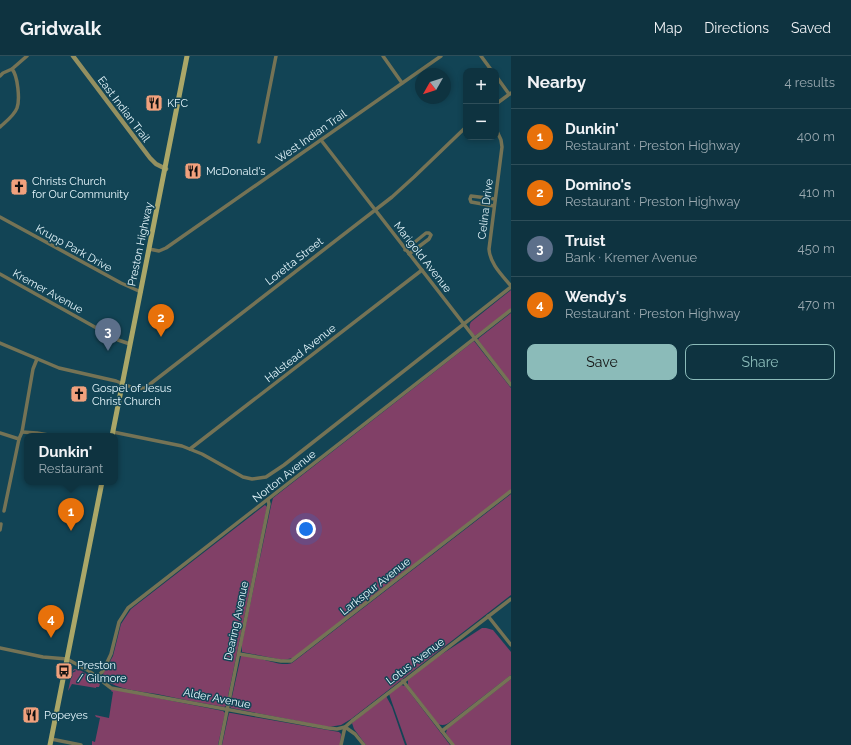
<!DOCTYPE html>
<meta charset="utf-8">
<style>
:root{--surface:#0e3340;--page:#173b47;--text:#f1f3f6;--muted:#9baab1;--line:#2e4e59;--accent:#8bbbb9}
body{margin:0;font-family:Raleway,sans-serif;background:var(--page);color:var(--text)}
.controls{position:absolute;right:12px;top:12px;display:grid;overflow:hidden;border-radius:8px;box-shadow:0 2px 6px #0003}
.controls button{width:36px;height:36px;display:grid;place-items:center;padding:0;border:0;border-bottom:1px solid var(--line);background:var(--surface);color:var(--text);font:20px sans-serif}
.compass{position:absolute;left:415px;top:12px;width:36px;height:36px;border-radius:50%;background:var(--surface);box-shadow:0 2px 6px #0003;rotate:231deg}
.you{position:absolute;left:306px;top:473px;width:14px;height:14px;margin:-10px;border:3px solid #fff;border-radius:50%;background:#1a73e8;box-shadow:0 0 0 6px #1a73e833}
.badge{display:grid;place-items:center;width:26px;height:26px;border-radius:50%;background:var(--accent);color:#fff;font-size:13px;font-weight:700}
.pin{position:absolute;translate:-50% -33px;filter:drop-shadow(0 1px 2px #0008)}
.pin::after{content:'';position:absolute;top:21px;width:14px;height:12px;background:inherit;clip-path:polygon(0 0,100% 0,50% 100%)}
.popup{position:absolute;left:24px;top:377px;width:94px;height:52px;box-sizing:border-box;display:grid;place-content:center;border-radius:8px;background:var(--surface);filter:drop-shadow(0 1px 3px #0005);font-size:13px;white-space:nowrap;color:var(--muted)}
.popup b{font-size:15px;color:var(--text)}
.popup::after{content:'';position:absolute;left:50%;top:100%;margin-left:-8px;border:8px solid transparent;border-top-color:var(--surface)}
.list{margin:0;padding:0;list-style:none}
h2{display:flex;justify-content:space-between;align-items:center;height:52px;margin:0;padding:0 16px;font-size:17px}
h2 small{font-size:13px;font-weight:400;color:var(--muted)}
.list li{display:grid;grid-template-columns:26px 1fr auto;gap:12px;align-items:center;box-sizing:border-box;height:56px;padding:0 16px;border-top:1px solid var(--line)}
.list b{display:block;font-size:15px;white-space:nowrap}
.list p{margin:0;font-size:13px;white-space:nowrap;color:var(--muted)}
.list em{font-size:13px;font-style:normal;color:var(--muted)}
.actions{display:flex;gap:8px;padding:12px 16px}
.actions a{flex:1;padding:9px 0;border:1px solid var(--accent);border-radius:8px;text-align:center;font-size:14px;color:var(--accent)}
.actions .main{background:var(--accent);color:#111}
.map{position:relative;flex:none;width:511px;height:689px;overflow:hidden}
header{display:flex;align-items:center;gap:24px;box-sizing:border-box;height:56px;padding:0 20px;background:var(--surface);border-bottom:1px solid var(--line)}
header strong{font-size:19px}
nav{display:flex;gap:22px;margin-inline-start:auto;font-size:14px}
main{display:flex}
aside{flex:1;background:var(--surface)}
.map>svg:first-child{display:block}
.green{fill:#814067}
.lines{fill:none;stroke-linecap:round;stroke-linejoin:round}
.street{stroke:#757355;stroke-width:3.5}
.secondary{stroke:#949060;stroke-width:4.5}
.primary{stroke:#aba768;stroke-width:5}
.labels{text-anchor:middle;stroke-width:3;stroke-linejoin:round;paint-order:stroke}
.poi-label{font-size:11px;fill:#e6f7fd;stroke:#124455;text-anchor:start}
.street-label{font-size:11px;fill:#e6f7fd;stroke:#124455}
</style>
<header>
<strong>Gridwalk</strong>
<nav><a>Map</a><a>Directions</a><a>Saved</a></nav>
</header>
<main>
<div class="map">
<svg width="511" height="689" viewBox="0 0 511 689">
<rect width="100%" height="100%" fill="#124455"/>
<g class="green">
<path d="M511,234V253L476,279H474C470,275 468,271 471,266Z"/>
<polygon points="511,257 511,327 478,284 479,282"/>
<polygon points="474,285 511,332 511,434 293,602 283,604 242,596 242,587 271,450 273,442"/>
<path d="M511,438V539L351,663L341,669L329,671L231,652L230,650L241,600C255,598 280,612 292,607Z"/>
<path d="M265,449L267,451L226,650L224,651C202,647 179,643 157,638C138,635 119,634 103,623V618L113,600L121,568L131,553Z"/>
<path d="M482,572H486L493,574L511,596V619L450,666C446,669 443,670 438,668L408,629V624L436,602Z"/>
<path d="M74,613C84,613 91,623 100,628L99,631H96V632L72,628L68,635L72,617L76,615L75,614L72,616Z"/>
<polygon points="511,623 511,689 454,689 446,677 447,673"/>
<polygon points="401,629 405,630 450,689 407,689 389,638"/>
<polygon points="112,633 223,655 225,657 218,689 92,689 92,685 95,686 100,662 96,661 95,659 109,662 113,636 111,635"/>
<polygon points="386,640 392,651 405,689 366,689 354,673 352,667"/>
<polygon points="229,657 231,657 339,676 341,678 340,689 222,689"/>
</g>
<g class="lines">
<g class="street">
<polyline points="383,0 402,27"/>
<polyline points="481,0 492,15"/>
<polyline points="0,20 3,17 12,13 27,0"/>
<polyline points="496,20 509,38"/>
<polyline points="496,48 511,37"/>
<path d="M0,71C5,66 14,60 17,52C20,44 18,20 12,13"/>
<path d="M496,73L501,84L502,91L489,193C490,208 502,219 511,230"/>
<polyline points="321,84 511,329"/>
<polyline points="259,86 276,0"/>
<polyline points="494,150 471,146 470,143 471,140 495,143"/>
<polyline points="0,161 121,227 141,236"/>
<polyline points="149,193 159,195 166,192 441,0"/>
<polyline points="405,194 426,177 429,177 431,179 429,183 409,198"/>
<polyline points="0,218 118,284 130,288"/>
<polyline points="0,287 59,312 116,325 136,333 145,332 392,141 414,121 466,71"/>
<polyline points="22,376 37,377 54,380"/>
<polyline points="113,376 182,390 202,398 243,421 252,423 266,421 284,409 511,231"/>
<polyline points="0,377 19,383"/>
<polyline points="190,393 422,214"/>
<polyline points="4,455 19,383 22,376 33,313 37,303"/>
<polyline points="0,474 1,468"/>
<polyline points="488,560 511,589"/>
<polyline points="0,592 43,601 67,603 89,615 111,632 328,672 337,673 345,671 355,678 364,689"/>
<polyline points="239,598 281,605 291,605 511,435"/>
<polyline points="97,621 103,615 111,598 119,566 128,552 511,254"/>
<polyline points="403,625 453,689"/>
<polyline points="442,675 511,621"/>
<polyline points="51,683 81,689"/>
<polyline points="220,689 269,448 268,444"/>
<polyline points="341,689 345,671 352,665 511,543"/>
</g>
<polyline class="secondary" points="73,0 150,102 156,108 166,113"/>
<g class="primary">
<polyline points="112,380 187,0"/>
<polyline points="50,689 102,426"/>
</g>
</g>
<defs>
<g id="restaurant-square" transform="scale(0.9)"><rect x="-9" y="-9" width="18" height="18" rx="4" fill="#f1a17d" stroke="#124455"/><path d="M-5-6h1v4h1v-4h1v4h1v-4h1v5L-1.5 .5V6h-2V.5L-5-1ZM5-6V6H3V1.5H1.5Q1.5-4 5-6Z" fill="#111"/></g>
<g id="church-square" transform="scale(0.9)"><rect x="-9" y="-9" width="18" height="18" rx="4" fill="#f1a17d" stroke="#124455"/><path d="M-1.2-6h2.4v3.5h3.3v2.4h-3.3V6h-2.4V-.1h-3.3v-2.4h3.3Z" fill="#111"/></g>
<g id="bus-square" transform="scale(0.9)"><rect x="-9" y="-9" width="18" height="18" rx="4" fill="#f1a17d" stroke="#124455"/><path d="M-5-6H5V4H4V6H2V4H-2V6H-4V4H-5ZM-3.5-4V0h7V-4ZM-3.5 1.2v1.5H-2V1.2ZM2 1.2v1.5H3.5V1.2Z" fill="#111"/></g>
</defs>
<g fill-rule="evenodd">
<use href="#restaurant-square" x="154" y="47"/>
<use href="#restaurant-square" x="193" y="115"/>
<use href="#church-square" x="19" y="131"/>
<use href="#church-square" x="79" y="338"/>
<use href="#bus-square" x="64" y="615"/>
<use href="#restaurant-square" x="31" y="659"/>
</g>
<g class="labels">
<g class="poi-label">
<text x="167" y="51">KFC</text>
<text x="206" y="119">McDonald's</text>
<text x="32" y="129">Christs Church<tspan x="32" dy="13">for Our Community</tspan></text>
<text x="92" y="336">Gospel of Jesus<tspan x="92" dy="13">Christ Church</tspan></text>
<text x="77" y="613">Preston<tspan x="77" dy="13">/ Gilmore</tspan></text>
<text x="44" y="663">Popeyes</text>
</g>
<g class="street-label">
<text transform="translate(124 53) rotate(53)" y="4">East Indian Trail</text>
<text transform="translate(311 80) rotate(-35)" y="4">West Indian Trail</text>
<text transform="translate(485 153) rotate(-83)" y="4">Celina Drive</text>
<text transform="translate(140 188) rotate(-78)" y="4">Preston Highway</text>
<text transform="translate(74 192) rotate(29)" y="4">Krupp Park Drive</text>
<text transform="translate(423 201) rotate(52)" y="4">Marigold Avenue</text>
<text transform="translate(294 205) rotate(-38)" y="4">Loretta Street</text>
<text transform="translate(48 235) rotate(29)" y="4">Kremer Avenue</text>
<text transform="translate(300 297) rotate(-38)" y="4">Halstead Avenue</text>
<text transform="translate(284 420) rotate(-38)" y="4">Norton Avenue</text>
<text transform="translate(375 530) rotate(-38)" y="4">Larkspur Avenue</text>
<text transform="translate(236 565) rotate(-78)" y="4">Dearing Avenue</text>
<text transform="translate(415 605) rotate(-37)" y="4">Lotus Avenue</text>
<text transform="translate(217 642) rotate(11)" y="4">Alder Avenue</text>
</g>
</g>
</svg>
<div class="controls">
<button>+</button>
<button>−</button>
</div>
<svg class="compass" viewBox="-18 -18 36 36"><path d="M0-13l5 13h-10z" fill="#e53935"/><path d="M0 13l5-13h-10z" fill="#9baab1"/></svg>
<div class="you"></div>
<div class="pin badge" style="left:71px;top:475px;background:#e8710a">1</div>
<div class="popup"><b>Dunkin'</b>Restaurant</div>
<div class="pin badge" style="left:161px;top:281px;background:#e8710a">2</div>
<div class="pin badge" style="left:108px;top:295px;background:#5c6f8a">3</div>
<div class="pin badge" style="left:51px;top:582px;background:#e8710a">4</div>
</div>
<aside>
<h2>Nearby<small>4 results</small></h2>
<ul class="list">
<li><span class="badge" style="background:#e8710a">1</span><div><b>Dunkin'</b><p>Restaurant · Preston Highway</p></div><em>400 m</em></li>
<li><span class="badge" style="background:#e8710a">2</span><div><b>Domino's</b><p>Restaurant · Preston Highway</p></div><em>410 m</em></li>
<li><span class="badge" style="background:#5c6f8a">3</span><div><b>Truist</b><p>Bank · Kremer Avenue</p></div><em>450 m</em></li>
<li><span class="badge" style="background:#e8710a">4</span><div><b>Wendy's</b><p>Restaurant · Preston Highway</p></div><em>470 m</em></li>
</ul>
<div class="actions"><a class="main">Save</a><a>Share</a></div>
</aside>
</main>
